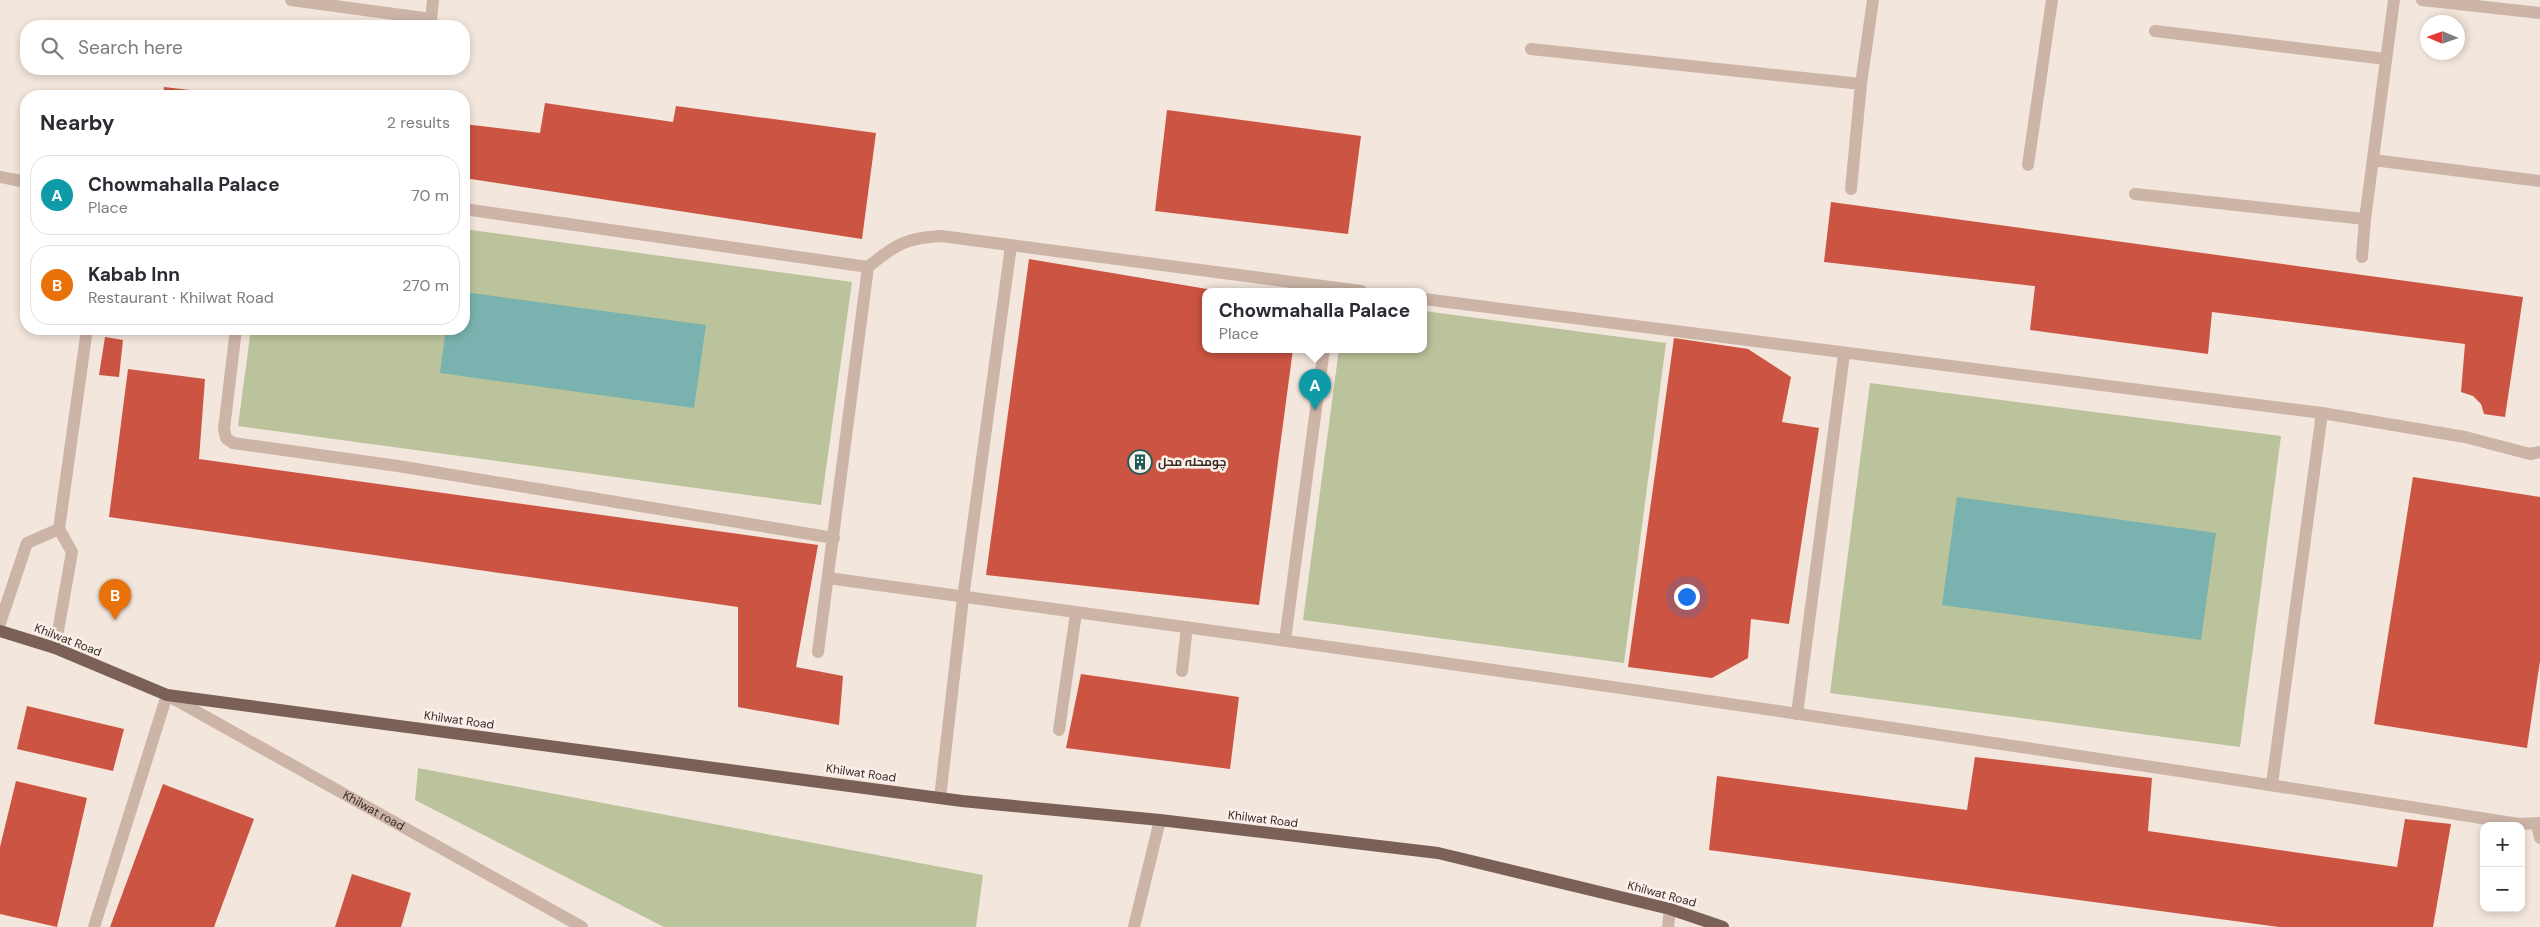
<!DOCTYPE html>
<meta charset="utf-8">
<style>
:root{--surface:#fff;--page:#f7f7f7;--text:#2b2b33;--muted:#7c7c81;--line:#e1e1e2;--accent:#1b5c59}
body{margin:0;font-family:"DM Sans",Cairo,sans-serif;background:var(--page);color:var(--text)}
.controls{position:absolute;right:15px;bottom:15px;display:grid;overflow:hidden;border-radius:10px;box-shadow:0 2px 8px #0003}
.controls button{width:45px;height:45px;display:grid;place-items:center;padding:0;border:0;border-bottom:1px solid var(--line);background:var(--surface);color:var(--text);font:25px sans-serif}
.compass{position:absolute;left:2420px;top:15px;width:45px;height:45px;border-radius:50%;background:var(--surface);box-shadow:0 2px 8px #0003;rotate:272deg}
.you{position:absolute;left:1686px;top:596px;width:18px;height:18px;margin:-12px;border:4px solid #fff;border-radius:50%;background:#1a73e8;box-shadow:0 0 0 8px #1a73e833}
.badge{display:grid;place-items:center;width:32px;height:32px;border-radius:50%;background:var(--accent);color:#fff;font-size:16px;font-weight:700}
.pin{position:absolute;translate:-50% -41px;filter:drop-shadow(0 1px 2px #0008)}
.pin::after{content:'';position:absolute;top:26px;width:18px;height:15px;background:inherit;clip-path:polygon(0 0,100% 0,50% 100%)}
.popup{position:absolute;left:1202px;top:288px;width:225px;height:65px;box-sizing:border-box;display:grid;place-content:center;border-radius:10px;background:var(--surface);filter:drop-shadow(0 1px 4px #0005);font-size:16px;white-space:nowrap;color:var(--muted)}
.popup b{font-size:19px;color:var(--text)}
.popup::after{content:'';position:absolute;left:50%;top:100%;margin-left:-10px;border:10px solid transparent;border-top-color:var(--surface)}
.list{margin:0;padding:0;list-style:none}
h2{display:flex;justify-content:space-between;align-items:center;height:65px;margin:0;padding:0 20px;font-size:21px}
h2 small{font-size:16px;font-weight:400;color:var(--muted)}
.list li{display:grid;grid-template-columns:32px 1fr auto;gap:15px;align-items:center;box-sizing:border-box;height:80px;margin:0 10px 10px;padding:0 10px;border:1px solid var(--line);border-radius:20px}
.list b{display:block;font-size:19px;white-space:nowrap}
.list p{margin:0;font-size:16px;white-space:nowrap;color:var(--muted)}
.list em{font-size:16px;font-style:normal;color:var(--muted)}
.icon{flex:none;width:28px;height:28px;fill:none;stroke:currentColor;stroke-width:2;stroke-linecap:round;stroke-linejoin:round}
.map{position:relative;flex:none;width:2540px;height:927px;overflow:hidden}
.search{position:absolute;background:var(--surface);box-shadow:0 2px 8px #0003;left:20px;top:20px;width:450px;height:55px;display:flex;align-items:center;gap:12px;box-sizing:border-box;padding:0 18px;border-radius:20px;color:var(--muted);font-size:19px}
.panel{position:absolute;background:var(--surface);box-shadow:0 2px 8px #0003;left:20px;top:90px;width:450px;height:245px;border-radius:20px}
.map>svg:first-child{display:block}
.green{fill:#bac39b}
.water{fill:#79b2ae}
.building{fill:#cc5442}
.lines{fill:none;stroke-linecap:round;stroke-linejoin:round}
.minor{stroke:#ccb4a7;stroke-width:12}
.major{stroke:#7b6058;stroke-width:12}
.labels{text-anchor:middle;stroke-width:5;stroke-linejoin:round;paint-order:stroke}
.poi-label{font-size:12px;font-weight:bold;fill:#382b28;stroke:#fbf0e9;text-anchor:start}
.street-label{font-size:12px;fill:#382b28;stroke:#fbf0e9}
</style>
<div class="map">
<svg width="2540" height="927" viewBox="0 0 2540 927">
<rect width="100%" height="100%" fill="#f3e6dc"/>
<g class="green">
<polygon points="464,229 852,282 821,505 238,426 251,329 464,329"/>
<polygon points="1424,311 1666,343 1624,663 1303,620 1339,349 1424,349"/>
<polygon points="1870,383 2281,436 2240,747 1830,693"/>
<polygon points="418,768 983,875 976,927 664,927 415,800"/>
</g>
<g class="water">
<polygon points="464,292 706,325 694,408 440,373 446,329 464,329"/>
<polygon points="1957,497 2216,533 2201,640 1942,605"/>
</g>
<g class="building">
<polygon points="164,87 233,95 232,96 163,96"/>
<polygon points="545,103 673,122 676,106 876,133 862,239 464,178 464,124 540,133"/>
<polygon points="1167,110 1361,136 1348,234 1155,211"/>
<polygon points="1831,202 2523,297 2505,417 2484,414 2481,404 2473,396 2461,392 2465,344 2212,312 2208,354 2030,330 2035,286 1824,262"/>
<polygon points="1029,259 1213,290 1206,291 1206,349 1293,349 1259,605 986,575"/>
<polygon points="105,337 123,340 119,377 99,375"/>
<polygon points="1674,338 1748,349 1791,377 1782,422 1819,428 1789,624 1751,619 1748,658 1712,678 1628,667"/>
<polygon points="128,369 205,379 199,459 818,545 796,667 843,676 839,725 738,707 738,607 109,517"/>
<polygon points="2413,477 2540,497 2540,661 2527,748 2374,724"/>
<polygon points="1081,674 1239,697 1230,769 1066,748"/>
<polygon points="27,706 124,729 113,771 17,749"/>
<polygon points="1975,757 2152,778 2148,831 2397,867 2405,819 2451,824 2433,927 2279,927 1709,850 1717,776 1967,810"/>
<polygon points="16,781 87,798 57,927 0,914 0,847"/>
<polygon points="163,784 254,819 214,927 110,927"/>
<polygon points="352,874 411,893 401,927 335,927"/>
</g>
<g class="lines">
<g class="minor">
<polyline points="291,0 431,19 433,0"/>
<polyline points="2422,0 2540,13"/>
<polyline points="2155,31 2386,59"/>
<polyline points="1531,49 1861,84 1851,189"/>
<polyline points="1861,84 1873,0"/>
<polyline points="2373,160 2540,181"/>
<polyline points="2028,165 2052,0"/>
<polyline points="0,177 26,182"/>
<polyline points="2135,194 2365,219"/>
<polyline points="464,209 868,267"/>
<polyline points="2362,257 2365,219 2394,0"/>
<polyline points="1424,299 2322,413 2465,437 2530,454 2540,452"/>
<polyline points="236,329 224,429 226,438 233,443 398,466 834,538"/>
<path d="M828,578C981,600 1134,619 1287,641C1698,698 2109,759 2519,824L2540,823"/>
<polyline points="0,623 27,543 59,529"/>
<polyline points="1285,640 1324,349"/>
<polyline points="55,648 72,552 59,529 87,329"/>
<path d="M818,652L868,267C895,245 905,238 941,236L1361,291"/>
<polyline points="1182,671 1187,627"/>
<polyline points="1797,714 1844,354"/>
<polyline points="1059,730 1076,613"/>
<polyline points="2272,784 2322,413"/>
<polyline points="940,798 963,598 1011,246"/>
<polyline points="2537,825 2540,838"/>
<path id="s1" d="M94,927L167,695L582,927"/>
<polyline points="1134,927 1160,820"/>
<polyline points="1668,927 1670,909"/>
</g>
<polyline class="major" points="0,631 55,648 167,695 962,801 1160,820 1438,853 1670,909 1723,927"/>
</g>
<defs>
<g id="building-ring" transform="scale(1.25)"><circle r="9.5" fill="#fbf0e9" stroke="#1b5c59" stroke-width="1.5"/><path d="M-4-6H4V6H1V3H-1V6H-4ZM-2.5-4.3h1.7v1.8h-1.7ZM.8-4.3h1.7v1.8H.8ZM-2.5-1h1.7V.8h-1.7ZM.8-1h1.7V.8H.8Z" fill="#1b5c59"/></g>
</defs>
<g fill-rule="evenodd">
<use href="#building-ring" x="1140" y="462"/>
</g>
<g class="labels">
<g class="poi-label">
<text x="1158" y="466">چومحلہ محل</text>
</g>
<g class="street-label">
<text transform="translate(68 640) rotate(21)" y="4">Khilwat Road</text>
<text transform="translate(459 720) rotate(8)" y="4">Khilwat Road</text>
<text transform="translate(861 773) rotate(8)" y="4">Khilwat Road</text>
<text dy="4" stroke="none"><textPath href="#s1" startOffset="480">Khilwat road</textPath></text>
<text transform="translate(1263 819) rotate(7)" y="4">Khilwat Road</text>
<text transform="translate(1662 894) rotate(15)" y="4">Khilwat Road</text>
</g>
</g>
</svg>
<div class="controls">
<button>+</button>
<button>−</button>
</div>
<svg class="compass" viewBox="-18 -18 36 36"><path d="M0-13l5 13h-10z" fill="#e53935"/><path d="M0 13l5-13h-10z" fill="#7c7c81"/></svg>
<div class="you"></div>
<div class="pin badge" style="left:1315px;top:410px;background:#0f9aa8">A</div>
<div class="popup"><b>Chowmahalla Palace</b>Place</div>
<div class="pin badge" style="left:115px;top:620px;background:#e8710a">B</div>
<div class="search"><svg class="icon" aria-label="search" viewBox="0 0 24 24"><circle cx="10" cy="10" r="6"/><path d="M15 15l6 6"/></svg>Search here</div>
<section class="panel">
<h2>Nearby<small>2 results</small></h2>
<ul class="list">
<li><span class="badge" style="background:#0f9aa8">A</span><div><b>Chowmahalla Palace</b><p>Place</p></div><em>70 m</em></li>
<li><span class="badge" style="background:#e8710a">B</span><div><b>Kabab Inn</b><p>Restaurant · Khilwat Road</p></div><em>270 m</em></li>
</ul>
</section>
</div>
